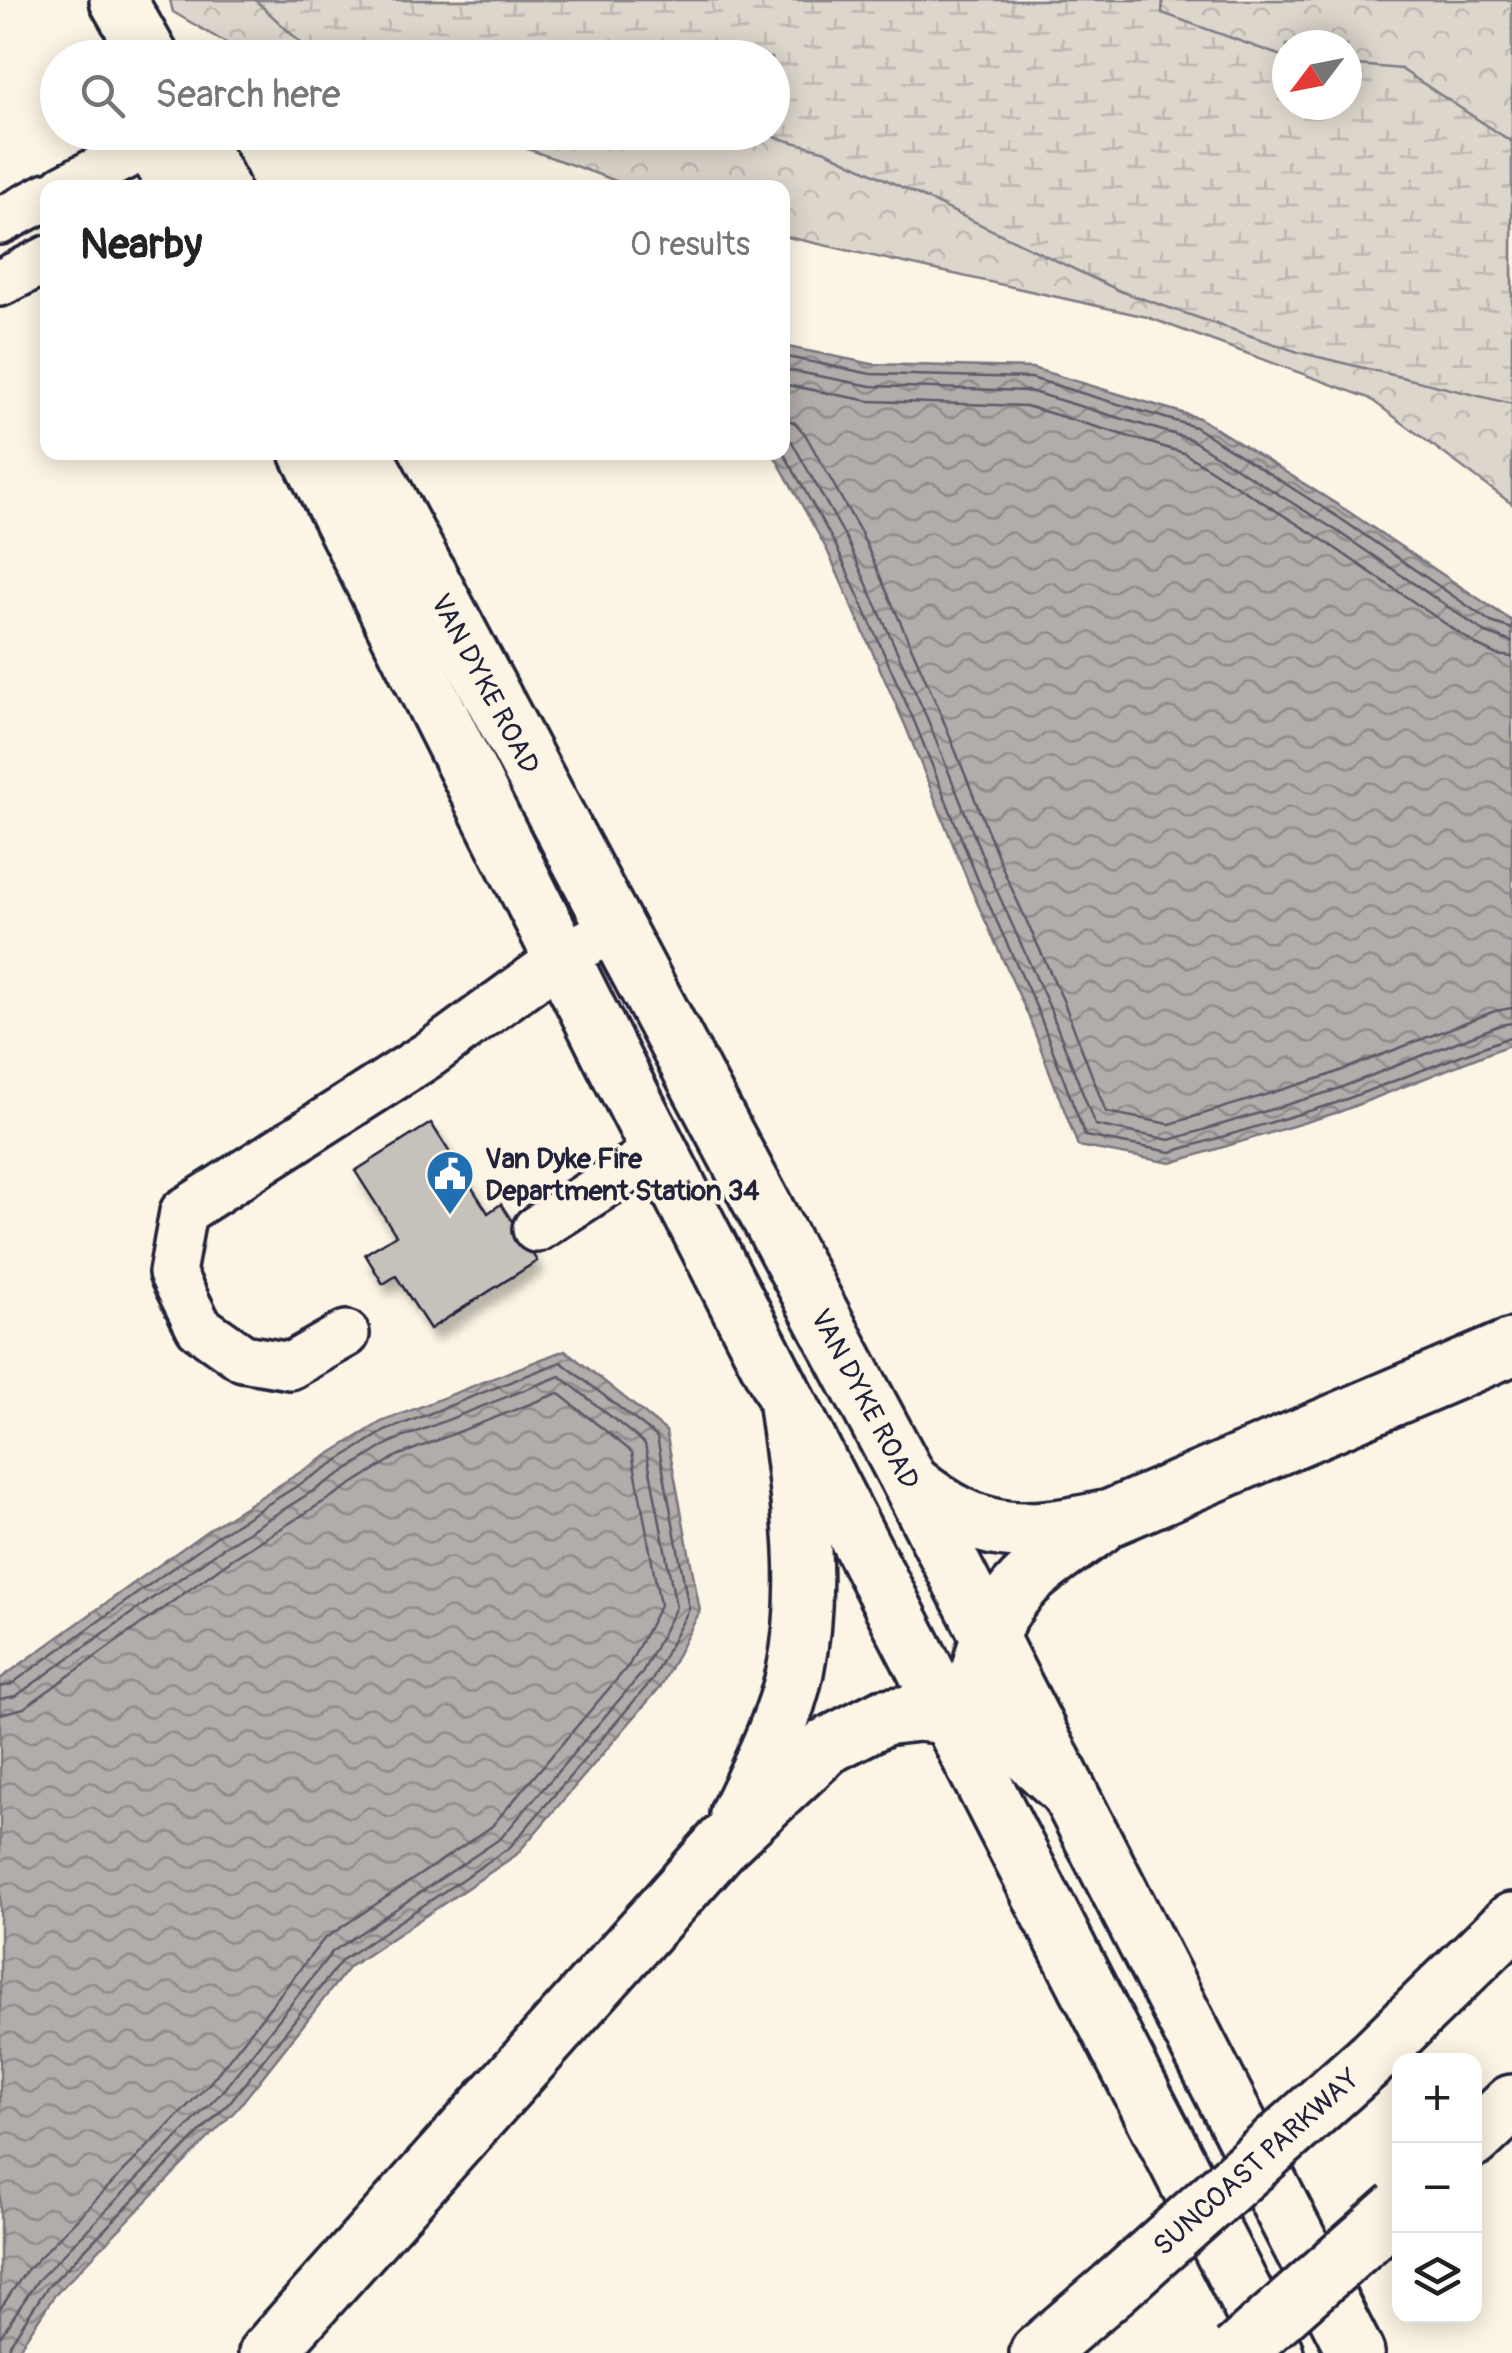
<!DOCTYPE html>
<meta charset="utf-8">
<style>
:root{--surface:#fff;--page:#f6f6f6;--text:#222;--muted:#767676;--line:#e0e0e0}
body{margin:0;font-family:Pangolin,sans-serif;background:var(--page);color:var(--text)}
.controls{position:absolute;right:30px;bottom:30px;display:grid;overflow:hidden;border-radius:20px;box-shadow:0 5px 25px #0003}
.controls button{width:90px;height:90px;display:grid;place-items:center;padding:0;border:0;border-bottom:2px solid var(--line);background:var(--surface);color:var(--text);font:50px sans-serif}
.compass{position:absolute;left:1272px;top:30px;width:90px;height:90px;border-radius:50%;background:var(--surface);box-shadow:0 5px 25px #0003;rotate:238deg}
.list{margin:0;padding:0;list-style:none}
h2{display:flex;justify-content:space-between;align-items:center;height:130px;margin:0;padding:0 40px;font-size:42px}
h2 small{font-size:32px;font-weight:400;color:var(--muted)}
.icon{flex:none;width:55px;height:55px;fill:none;stroke:currentColor;stroke-width:2;stroke-linecap:round;stroke-linejoin:round}
.map{position:relative;flex:none;width:1512px;height:2353px;overflow:hidden}
.search{position:absolute;background:var(--surface);box-shadow:0 5px 25px #0003;left:40px;top:40px;width:750px;height:110px;display:flex;align-items:center;gap:25px;box-sizing:border-box;padding:0 35px;border-radius:55px;color:var(--muted);font-size:38px}
.panel{position:absolute;background:var(--surface);box-shadow:0 5px 25px #0003;left:40px;top:180px;width:750px;height:280px;border-radius:20px}
.map>svg:first-child{display:block}
.forest{fill:url(#forest-crowns);stroke:#7f7c84;stroke-width:2.5;fill-rule:evenodd}
.wetland{fill:url(#wetland-marsh);stroke:#7f7c84;stroke-width:2.5}
.water{fill:url(#water-waves);stroke:#78757e;stroke-width:2.5}
.lines{fill:none;stroke-linecap:round;stroke-linejoin:round}
.shore{stroke:#5c5a68;stroke-width:2.5}
.building{fill:#c6c1bb;stroke:#22223b;stroke-width:2.5;filter:url(#shadow)}
.minor-casing{stroke:#22223b;stroke-width:52}
.major-casing{stroke:#22223b;stroke-width:62}
.highway-casing{stroke:#22223b;stroke-width:62}
.minor{stroke:#fcf5e5;stroke-width:45}
.major{stroke:#fcf5e5;stroke-width:55}
.highway{stroke:#fcf5e5;stroke-width:55}
.highway-bridge-casing{stroke:#22223b;stroke-width:62;stroke-linecap:butt}
.highway-bridge{stroke:#fcf5e5;stroke-width:55}
.labels{text-anchor:middle;stroke-width:8;stroke-linejoin:round;paint-order:stroke}
.street-label{font-size:28px;fill:#22223b;stroke:#fcf5e5}
.poi-label{font-size:28px;font-weight:bold;fill:#22223b;stroke:#fcf5e5;text-anchor:start}
</style>
<div class="map">
<svg width="1512" height="2353" viewBox="0 0 1512 2353">
<defs>
<pattern id="forest-crowns" width="20" height="18" patternUnits="userSpaceOnUse" patternTransform="scale(2.5)"><rect width="20" height="18" fill="#dcd6cc"/><path d="M2 6a3 3 0 1 1 6 0M12 15a3 3 0 1 1 6 0" fill="none" stroke="#bcb7b0"/></pattern>
<pattern id="wetland-marsh" width="20" height="14" patternUnits="userSpaceOnUse" patternTransform="scale(2.5)"><rect width="20" height="14" fill="#dcd6cc"/><path d="M1 5h8M5 5V1M11 12h8M15 12V8" fill="none" stroke="#bcb7b0"/></pattern>
<pattern id="water-waves" width="16" height="10" patternUnits="userSpaceOnUse" patternTransform="scale(2.5)"><rect width="16" height="10" fill="#b2adab"/><path d="M0 5q4-4 8 0t8 0" fill="none" stroke="#908c8c"/></pattern>
<filter id="shadow"><feDropShadow dx="6" dy="11" stdDeviation="5" flood-color="#0004"/></filter>
</defs>
<rect width="100%" height="100%" fill="#fcf5e5"/>
<filter id="ink" filterUnits="userSpaceOnUse"><feTurbulence type="fractalNoise" baseFrequency=".01" numOctaves="2"/><feDisplacementMap in="SourceGraphic" scale="20" xChannelSelector="R" yChannelSelector="G"/><feConvolveMatrix kernelMatrix="1 2 1 2 8 2 1 2 1" color-interpolation-filters="sRGB"/></filter>
<g filter="url(#ink)">
<path class="forest" d="M170,0H1512V504L1369,398L1147,317L783,236L782,188L633,187L483,133L772,132V58L250,57L173,12ZM1287,45H1347V105H1287Z"/>
<polygon class="wetland" points="255,0 1163,0 1162,13 1287,58 1287,105 1347,105 1347,64 1401,69 1512,142 1512,404 1298,352 1120,291 826,151 760,133 772,132 772,58 316,57"/>
<g class="water">
<polygon points="783,346 872,364 1032,368 1199,418 1346,510 1512,621 1512,1044 1339,1112 1171,1163 1078,1146 1028,1015 971,889 906,727 827,550 773,453 782,452"/>
<polygon points="565,1350 666,1431 700,1611 661,1686 516,1855 349,1967 237,2109 54,2296 16,2353 0,2353 0,1679 211,1528 381,1422"/>
</g>
<g class="lines">
<g class="shore">
<polyline points="782,356 871,374 1031,378 1195,427 1341,519 1491,622 1512,629"/>
<polyline points="782,369 871,386 1029,391 1190,439 1334,529 1486,633 1512,642"/>
<polyline points="782,384 869,401 1026,406 1184,453 1326,542 1478,646 1497,655 1512,657"/>
<polyline points="782,417 795,423 805,434 861,533 940,712 1005,874 1063,1000 1106,1112 1170,1124 1327,1076 1495,1011 1512,1008"/>
<polyline points="782,433 792,442 847,540 927,718 992,880 1049,1006 1095,1125 1170,1140 1332,1091 1500,1025 1512,1023"/>
<polyline points="782,450 836,546 915,723 980,885 1038,1011 1085,1136 1171,1152 1336,1103 1512,1036"/>
<polyline points="0,1687 10,1685 217,1536 385,1431 561,1362 657,1437 689,1609 652,1680 510,1847 342,1960 230,2102 46,2289 10,2344 9,2353"/>
<polyline points="0,1699 16,1696 224,1547 391,1442 560,1376 645,1444 676,1607 642,1673 501,1838 332,1952 220,2094 37,2281 0,2337"/>
<polyline points="0,1714 24,1708 232,1559 397,1456 558,1393 632,1452 660,1605 629,1665 491,1827 324,1939 209,2084 26,2271 0,2309"/>
</g>
</g>
<polygon class="building" points="431,1123 488,1213 501,1204 537,1261 430,1329 396,1276 383,1284 365,1254 396,1235 355,1171"/>
<g class="lines">
<g class="minor-casing">
<g id="minor">
<polyline points="64,188 152,142 185,149"/>
<polyline points="0,221 48,196"/>
<polyline points="0,283 48,259"/>
<polyline points="536,1229 659,1150"/>
<polyline points="346,1334 290,1366 243,1358 199,1327 172,1273 183,1212 430,1054 561,958 616,927"/>
</g>
</g>
<g class="major-casing">
<g id="major">
<polyline points="118,0 151,58"/>
<polyline points="148,132 175,188"/>
<polyline points="191,132 221,188"/>
<polyline points="308,452 613,1060 1275,2353"/>
<path id="s1" d="M363,452L910,1482L1356,2353"/>
</g>
</g>
<g class="highway-casing">
<g id="highway">
<path d="M910,1482C982,1541 1024,1536 1110,1518L1512,1347"/>
<path d="M975,1767C968,1706 979,1628 1024,1583C1046,1561 1075,1544 1099,1526"/>
<path d="M738,1814C760,1768 784,1722 795,1672C814,1581 798,1489 786,1398"/>
<polyline points="1373,2057 1512,1921"/>
<polyline points="1474,2139 1512,2103"/>
<polyline points="267,2353 723,1843 827,1746 884,1717 918,1713 972,1718 1017,1745 1068,1791"/>
<polyline points="1038,2353 1114,2288"/>
</g>
</g>
<use href="#minor" class="minor"/>
<use href="#major" class="major"/>
<use href="#highway" class="highway"/>
<g class="highway-bridge-casing">
<g id="highway-bridge">
<path id="s2" d="M1114,2288L1373,2057"/>
<polyline points="1236,2353 1400,2208"/>
</g>
</g>
<use href="#highway-bridge" class="highway-bridge"/>
</g>
</g>
<defs>
<g id="civic-pin" transform="scale(2.5)"><path d="M0 17L-7.5 6A9.5 9.5 0 1 1 7.5 6Z" fill="#1f6fb2" stroke="#fcf5e5"/><path d="M-.6-6.5H3V-4.5H.6V-3L4-1V1h2V6H-6V1h2V-1L-.6-3ZM-1.2 2.5V6h2.4V2.5Z" fill="#fff"/></g>
</defs>
<g fill-rule="evenodd">
<use href="#civic-pin" x="450" y="1174"/>
</g>
<g class="labels">
<g class="street-label">
<text dy="10" stroke="none"><textPath href="#s1" startOffset="262">VAN DYKE ROAD</textPath></text>
<text dy="10" stroke="none"><textPath href="#s1" startOffset="1072">VAN DYKE ROAD</textPath></text>
<text dy="10" stroke="none"><textPath href="#s2" startOffset="190">SUNCOAST PARKWAY</textPath></text>
</g>
<g class="poi-label">
<text x="485" y="1168">Van Dyke Fire<tspan x="485" dy="32">Department Station 34</tspan></text>
</g>
</g>
</svg>
<div class="controls">
<button>+</button>
<button>−</button>
<button><svg class="icon" aria-label="layers" viewBox="0 0 24 24"><path d="M12 4l9 5-9 5-9-5zM3 14l9 5 9-5"/></svg></button>
</div>
<svg class="compass" viewBox="-18 -18 36 36"><path d="M0-13l5 13h-10z" fill="#e53935"/><path d="M0 13l5-13h-10z" fill="#767676"/></svg>
<div class="search"><svg class="icon" aria-label="search" viewBox="0 0 24 24"><circle cx="10" cy="10" r="6"/><path d="M15 15l6 6"/></svg>Search here</div>
<section class="panel">
<h2>Nearby<small>0 results</small></h2>
<ul class="list">
</ul>
</section>
</div>
